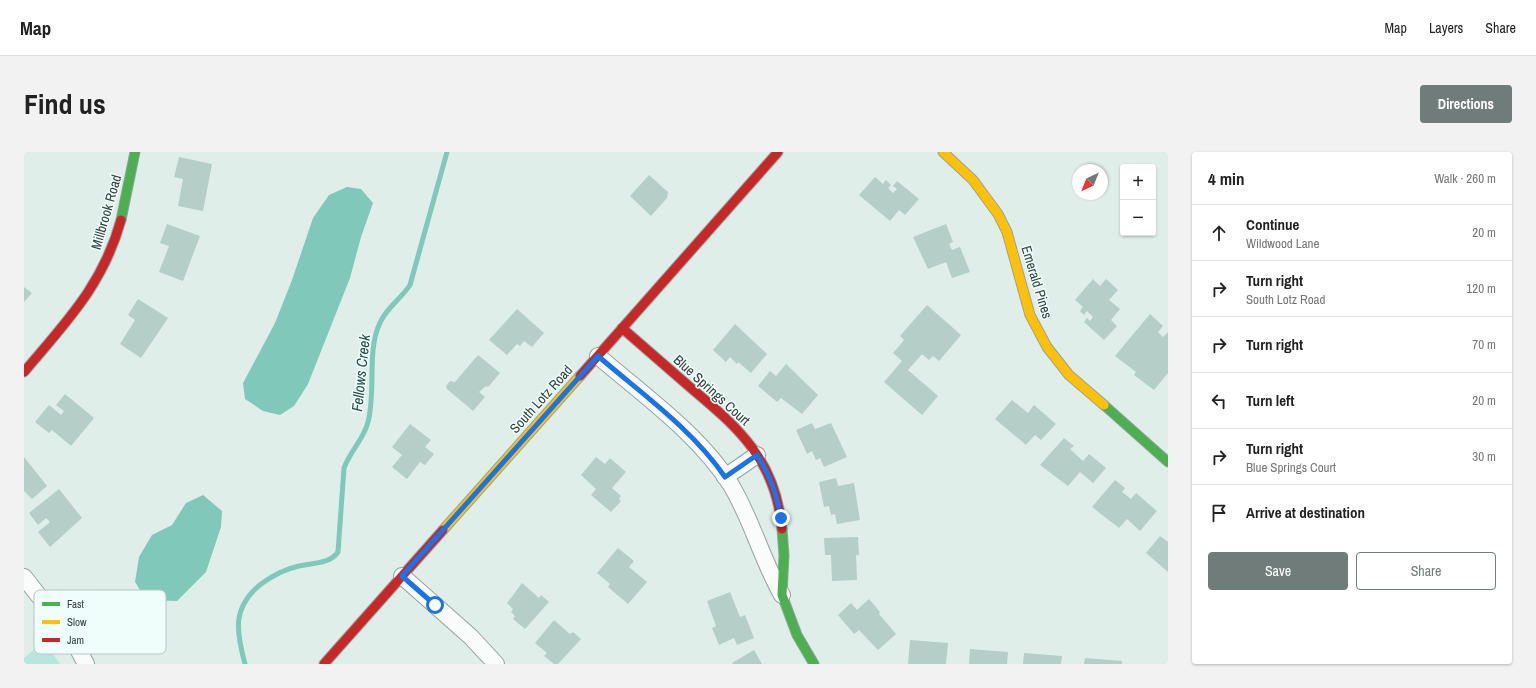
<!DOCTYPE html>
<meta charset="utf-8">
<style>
:root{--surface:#fff;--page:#f2f2f2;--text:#222;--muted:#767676;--line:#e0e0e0;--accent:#707c79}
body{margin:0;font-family:"Archivo Narrow",sans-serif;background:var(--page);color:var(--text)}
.controls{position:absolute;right:12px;top:12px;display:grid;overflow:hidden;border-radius:4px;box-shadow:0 1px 3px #0004}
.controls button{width:36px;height:36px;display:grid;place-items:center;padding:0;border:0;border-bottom:1px solid var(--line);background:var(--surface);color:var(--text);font:20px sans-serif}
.compass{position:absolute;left:1048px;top:12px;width:36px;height:36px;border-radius:50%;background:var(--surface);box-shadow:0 1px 3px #0004;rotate:223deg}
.stop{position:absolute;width:12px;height:12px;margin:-9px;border:3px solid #1a73e8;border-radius:50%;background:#fff}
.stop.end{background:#1a73e8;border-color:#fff;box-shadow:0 1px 4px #0008}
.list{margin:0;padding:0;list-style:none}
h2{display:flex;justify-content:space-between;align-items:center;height:52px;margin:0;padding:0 16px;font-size:17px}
h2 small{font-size:13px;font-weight:400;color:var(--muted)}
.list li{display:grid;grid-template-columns:26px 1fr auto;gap:12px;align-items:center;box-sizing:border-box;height:56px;padding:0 16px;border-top:1px solid var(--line)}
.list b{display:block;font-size:15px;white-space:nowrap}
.list p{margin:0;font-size:13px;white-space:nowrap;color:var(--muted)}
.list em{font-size:13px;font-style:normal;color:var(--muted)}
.actions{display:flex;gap:8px;padding:12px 16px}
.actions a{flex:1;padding:9px 0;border:1px solid var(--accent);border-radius:4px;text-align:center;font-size:14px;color:var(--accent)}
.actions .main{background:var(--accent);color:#fff}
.icon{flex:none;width:22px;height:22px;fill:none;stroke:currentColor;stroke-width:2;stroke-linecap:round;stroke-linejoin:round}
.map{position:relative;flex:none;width:1144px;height:512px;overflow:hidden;border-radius:4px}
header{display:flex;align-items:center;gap:24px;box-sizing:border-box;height:56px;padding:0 20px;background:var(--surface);border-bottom:1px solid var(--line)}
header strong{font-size:19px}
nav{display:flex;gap:22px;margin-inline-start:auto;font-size:14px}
.intro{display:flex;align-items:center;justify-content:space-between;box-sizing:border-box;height:96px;padding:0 24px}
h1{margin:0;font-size:28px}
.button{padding:10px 18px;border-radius:4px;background:var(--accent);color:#fff;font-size:14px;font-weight:700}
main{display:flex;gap:24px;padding:0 24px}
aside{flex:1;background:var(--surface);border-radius:4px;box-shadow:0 1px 3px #0004}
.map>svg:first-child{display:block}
.green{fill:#b8e6dc}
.water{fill:#7fc8ba}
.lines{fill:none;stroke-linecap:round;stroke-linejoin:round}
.stream{stroke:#7fc8ba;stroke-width:5}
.building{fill:#b5cec8}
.street-casing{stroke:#96a29f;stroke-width:18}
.fast-casing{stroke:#96a29f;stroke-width:11}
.slow-casing{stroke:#96a29f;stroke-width:11}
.jam-casing{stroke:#96a29f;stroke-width:11}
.street{stroke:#fafcfc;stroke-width:16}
.fast{stroke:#4caf50;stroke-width:9}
.slow{stroke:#ffc107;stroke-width:9}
.jam{stroke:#c62828;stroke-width:9}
.route{stroke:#1a73e8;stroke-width:5}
.labels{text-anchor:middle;stroke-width:3;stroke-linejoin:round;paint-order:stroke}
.street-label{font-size:14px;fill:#343e3c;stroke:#effefb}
.water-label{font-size:15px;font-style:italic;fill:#1f4b43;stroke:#effefb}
.key{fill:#effefb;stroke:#b7c4c2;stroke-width:1}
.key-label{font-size:11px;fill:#343e3c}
</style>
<header>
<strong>Map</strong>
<nav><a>Map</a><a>Layers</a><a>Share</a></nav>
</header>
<div class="intro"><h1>Find us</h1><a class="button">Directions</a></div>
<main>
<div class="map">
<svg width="1144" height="512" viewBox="0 0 1144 512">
<rect width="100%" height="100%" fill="#e0eeea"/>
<polygon class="green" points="20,489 36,512 0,512 0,506"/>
<g class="water">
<polygon points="323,35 337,37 349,51 337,85 326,126 284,232 270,254 256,263 239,259 221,247 219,231 251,171 268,128 289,66 305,43"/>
<polygon points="179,343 198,359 197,375 182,420 153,449 122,448 111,430 115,405 128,383 148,373 162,351"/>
</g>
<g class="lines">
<path class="stream" d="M221,512C212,479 208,455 237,432C248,424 261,417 275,414C288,411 306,412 314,400L320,316C326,299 340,287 344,270C352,240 343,200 355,173C361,157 377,147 386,133L423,0"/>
</g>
<g class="building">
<polygon points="155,5 188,12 179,59 154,54 159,27 150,25"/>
<polygon points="625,23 644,40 643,46 627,64 606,44"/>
<polygon points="851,25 859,32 862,28 867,33 864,36 869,41 873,37 869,34 873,29 895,47 881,63 875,58 866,69 835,43"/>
<polygon points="143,72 176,84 159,129 135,120 145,94 136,91"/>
<polygon points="922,72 929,90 925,92 928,98 936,95 946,120 928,126 922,110 904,117 889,85"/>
<polygon points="1069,127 1076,134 1082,127 1094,138 1085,148 1096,157 1087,168 1093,174 1080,188 1060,170 1063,166 1066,169 1069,165 1063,159 1060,163 1056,159 1059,155 1051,148"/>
<polygon points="0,135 8,141 0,150"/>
<polygon points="114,147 144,166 117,206 96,192 111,168 104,163"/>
<polygon points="903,153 937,183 915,209 909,204 905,208 898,202 884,218 914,244 898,263 860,230 878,209 869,201 880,188 876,184"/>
<polygon points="493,157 520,181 508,195 500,189 496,194 493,192 483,203 465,188"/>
<polygon points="1126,162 1139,174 1134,180 1139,185 1144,180 1144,221 1130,238 1110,223 1112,220 1091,204"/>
<polygon points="711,172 743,202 727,221 714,210 713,212 706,205 702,210 689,198"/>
<polygon points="454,203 476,221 464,235 462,234 455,240 461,245 449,259 423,237 422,234 426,229 431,230"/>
<polygon points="762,212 794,243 778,262 757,246 753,250 734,234 746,219 752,224"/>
<polygon points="41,242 70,266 47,294 28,278 25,281 11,270 25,253 37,263 40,259 32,253"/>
<polygon points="988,248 1004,261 1010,253 1032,272 1017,288 1011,283 1002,293 971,267"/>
<polygon points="788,271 791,277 807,271 823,305 800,315 796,306 792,308 788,299 783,302 772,278"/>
<polygon points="386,272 407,288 401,295 410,302 401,313 396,310 383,327 368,315 378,303 368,295"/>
<polygon points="1040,286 1050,294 1046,297 1059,309 1065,302 1082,316 1069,331 1056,320 1044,334 1016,313"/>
<polygon points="0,305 23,334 8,347 0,339"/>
<polygon points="572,305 581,312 586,306 602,320 588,336 597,344 595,347 597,349 587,360 567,343 572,337 557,323"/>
<polygon points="812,326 814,334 830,331 836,368 813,372 811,362 807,363 805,354 800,355 795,330"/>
<polygon points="1091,328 1101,336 1098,340 1107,347 1112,341 1133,359 1116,379 1103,367 1095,376 1068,355"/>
<polygon points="35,337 58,366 26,395 14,380 26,370 22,366 14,373 5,361"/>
<polygon points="1136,384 1144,390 1144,420 1122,401"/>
<polygon points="834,385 835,403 832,403 833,428 808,429 807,403 801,403 800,386"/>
<polygon points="594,396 610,409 605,415 623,430 604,452 584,435 586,432 573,421"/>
<polygon points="498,431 515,446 517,443 525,450 501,477 489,467 491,464 487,460 489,457 483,451"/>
<polygon points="706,440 716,465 721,463 730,486 713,493 710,486 695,493 688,476 692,474 683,449"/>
<polygon points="845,447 856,460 855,462 872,482 854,498 835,478 830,482 814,463 827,451 833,458"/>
<polygon points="530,468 546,482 549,480 557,487 534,512 530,512 520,504 523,501 511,491"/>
<polygon points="886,488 924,491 922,512 884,512"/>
<polygon points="946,497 984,500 983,512 945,512"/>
<polygon points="730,498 738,512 709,512 708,511"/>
<polygon points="1000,501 1038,504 1037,512 999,512"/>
<polygon points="1061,506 1098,509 1098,512 1060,512"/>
</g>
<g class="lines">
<g class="street-casing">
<g id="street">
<path d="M574,204C618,242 676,283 707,333C728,368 738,408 758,443"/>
<polyline points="701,325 733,303"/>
<polyline points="378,424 447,485 472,512"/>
<polyline points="0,425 48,486 62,512"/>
</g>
</g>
<g class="fast-casing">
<g id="fast">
<polyline points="97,68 111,0"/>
<polyline points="1080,253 1144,310"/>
<polyline points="758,377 760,403 758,443 773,483 790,512"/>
</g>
</g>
<g class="slow-casing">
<g id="slow">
<polyline points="919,0 949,28 974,62 983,80 1006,163 1023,195 1045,223 1080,253"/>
<polyline points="419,378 556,224"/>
</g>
</g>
<g class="jam-casing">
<g id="jam">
<path d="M598,176C621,196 644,216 667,236C716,277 752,309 758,377"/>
<path d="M0,220C42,170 79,133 97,68"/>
<polyline points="556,224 754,0"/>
<polyline points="300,512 419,378"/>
</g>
</g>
<use href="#street" class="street"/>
<use href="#fast" class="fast"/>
<use href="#slow" class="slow"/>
<use href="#jam" class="jam"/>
</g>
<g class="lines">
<path class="route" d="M411,453L378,424L574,204C618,242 668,277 701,325L733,303C747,325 752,341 757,366"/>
</g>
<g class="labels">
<g class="street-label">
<text transform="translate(82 60) rotate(-74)" y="5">Millbrook Road</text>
<text transform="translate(1013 130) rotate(73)" y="5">Emerald Pines</text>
<text transform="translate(688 238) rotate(42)" y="5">Blue Springs Court</text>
<text transform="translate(517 247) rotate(-48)" y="5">South Lotz Road</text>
</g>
<g class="water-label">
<text transform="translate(337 221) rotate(-84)" y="5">Fellows Creek</text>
</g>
</g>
<rect x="10" y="438" width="132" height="64" rx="6" class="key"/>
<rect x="18" y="450" width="18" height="4" fill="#4caf50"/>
<rect x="18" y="468" width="18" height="4" fill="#ffc107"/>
<rect x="18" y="486" width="18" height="4" fill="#c62828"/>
<g class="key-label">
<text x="43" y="456">Fast</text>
<text x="43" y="474">Slow</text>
<text x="43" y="492">Jam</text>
</g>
</svg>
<div class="controls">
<button>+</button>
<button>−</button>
</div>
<svg class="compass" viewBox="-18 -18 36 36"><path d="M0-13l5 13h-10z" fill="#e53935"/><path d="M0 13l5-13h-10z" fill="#767676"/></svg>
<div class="stop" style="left:411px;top:453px"></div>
<div class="stop end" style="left:757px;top:366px"></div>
</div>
<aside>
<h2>4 min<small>Walk · 260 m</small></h2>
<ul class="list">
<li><svg class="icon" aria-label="ahead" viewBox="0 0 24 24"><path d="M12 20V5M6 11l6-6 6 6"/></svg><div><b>Continue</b><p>Wildwood Lane</p></div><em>20 m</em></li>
<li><svg class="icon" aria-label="right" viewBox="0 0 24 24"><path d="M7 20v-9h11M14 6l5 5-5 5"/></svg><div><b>Turn right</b><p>South Lotz Road</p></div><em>120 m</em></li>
<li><svg class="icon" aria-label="right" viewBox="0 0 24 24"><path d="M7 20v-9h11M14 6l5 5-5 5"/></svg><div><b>Turn right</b></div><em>70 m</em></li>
<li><svg class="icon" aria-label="left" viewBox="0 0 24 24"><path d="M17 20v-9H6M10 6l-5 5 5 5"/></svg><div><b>Turn left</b></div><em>20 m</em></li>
<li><svg class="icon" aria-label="right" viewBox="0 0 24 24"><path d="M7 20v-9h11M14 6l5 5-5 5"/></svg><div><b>Turn right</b><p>Blue Springs Court</p></div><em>30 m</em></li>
<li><svg class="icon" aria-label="arrive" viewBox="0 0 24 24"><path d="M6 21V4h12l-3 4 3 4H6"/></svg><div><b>Arrive at destination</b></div></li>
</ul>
<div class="actions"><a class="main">Save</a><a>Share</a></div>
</aside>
</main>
